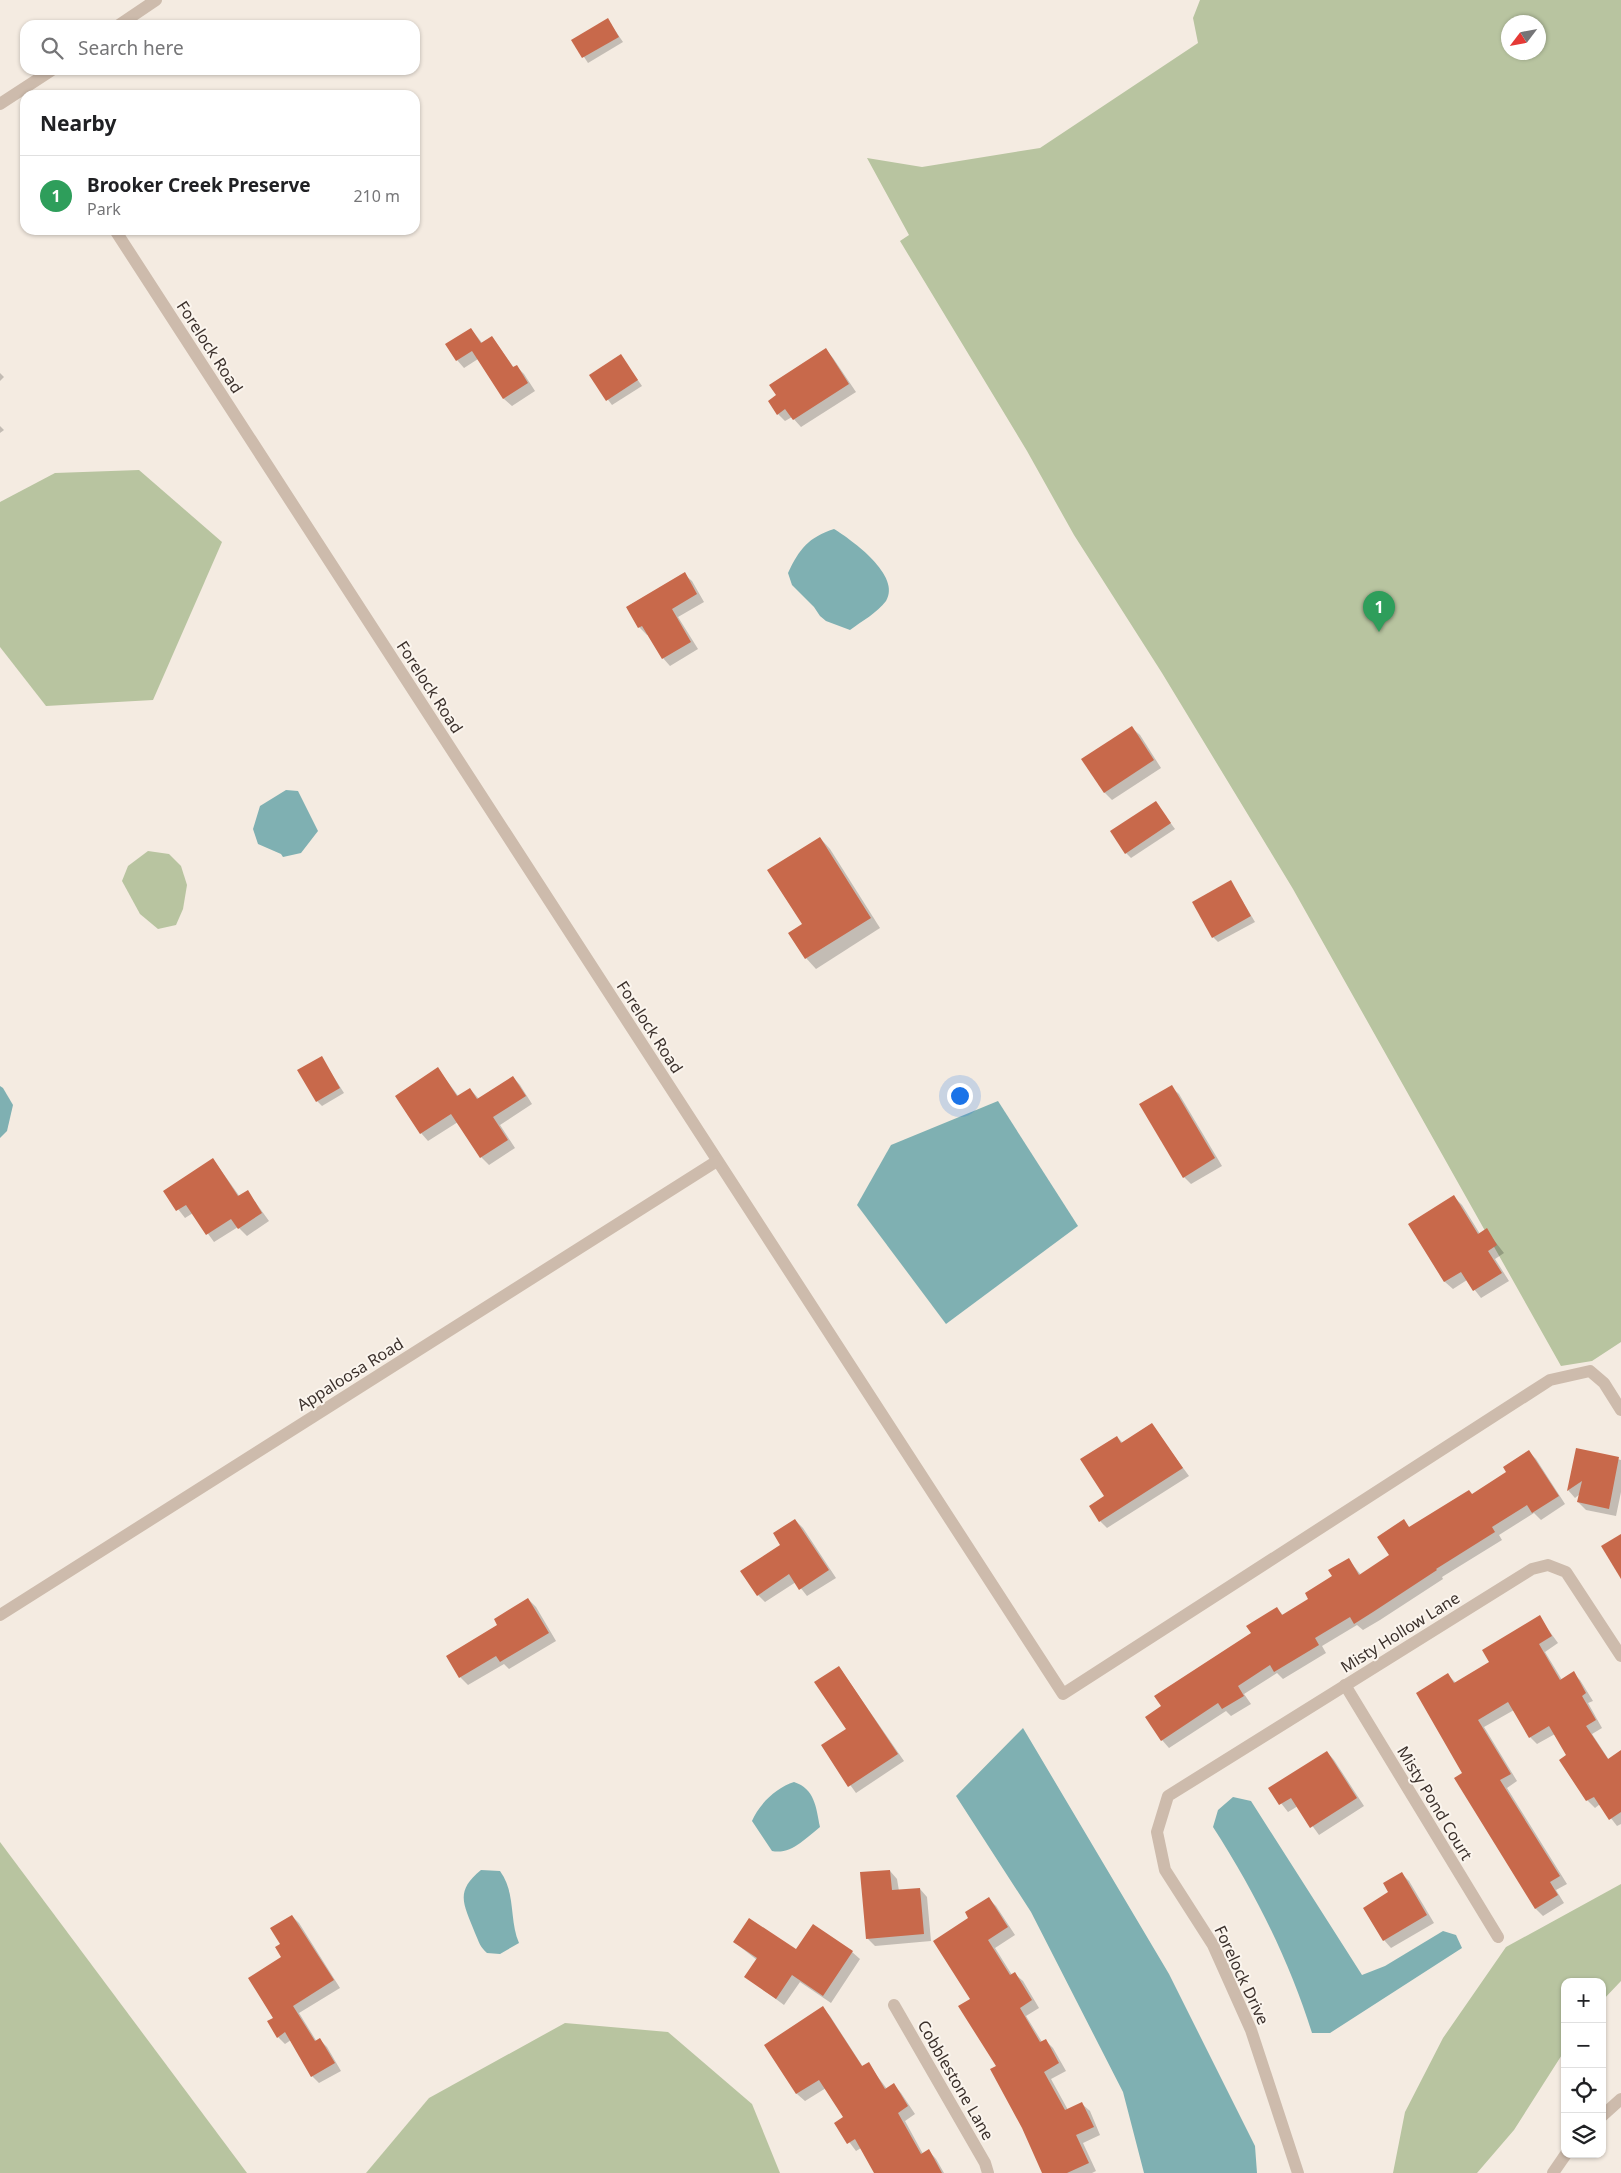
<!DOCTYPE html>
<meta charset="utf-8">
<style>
:root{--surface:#fff;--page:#f2f2f2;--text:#202124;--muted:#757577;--line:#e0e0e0;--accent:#db2777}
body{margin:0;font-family:"Noto Sans",sans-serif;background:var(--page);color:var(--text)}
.controls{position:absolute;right:15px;bottom:15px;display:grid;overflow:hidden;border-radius:10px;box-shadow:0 1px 4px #0004}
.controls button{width:45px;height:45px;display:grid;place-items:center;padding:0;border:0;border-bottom:1px solid var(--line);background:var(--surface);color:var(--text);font:25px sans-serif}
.compass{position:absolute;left:1501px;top:15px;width:45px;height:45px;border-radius:50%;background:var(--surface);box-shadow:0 1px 4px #0004;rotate:238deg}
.you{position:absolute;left:959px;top:1095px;width:18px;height:18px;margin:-12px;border:4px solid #fff;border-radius:50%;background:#1a73e8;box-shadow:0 0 0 8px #1a73e833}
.badge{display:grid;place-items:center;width:32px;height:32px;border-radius:50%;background:var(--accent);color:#fff;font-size:16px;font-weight:700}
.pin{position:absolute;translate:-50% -41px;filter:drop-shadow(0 1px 2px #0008)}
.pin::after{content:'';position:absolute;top:26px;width:18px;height:15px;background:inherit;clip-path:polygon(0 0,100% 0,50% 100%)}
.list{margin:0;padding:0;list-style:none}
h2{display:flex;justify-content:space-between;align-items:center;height:65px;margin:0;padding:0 20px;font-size:21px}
h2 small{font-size:16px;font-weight:400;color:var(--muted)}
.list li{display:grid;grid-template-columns:32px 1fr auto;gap:15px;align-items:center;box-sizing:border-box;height:80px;padding:0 20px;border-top:1px solid var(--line)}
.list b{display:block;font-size:19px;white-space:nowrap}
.list p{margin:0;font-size:16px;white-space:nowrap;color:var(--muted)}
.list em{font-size:16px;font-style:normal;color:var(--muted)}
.icon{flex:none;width:28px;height:28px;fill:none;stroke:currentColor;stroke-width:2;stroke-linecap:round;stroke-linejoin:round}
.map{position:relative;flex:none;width:1621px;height:2173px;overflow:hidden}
.search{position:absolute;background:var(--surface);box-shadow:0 1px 4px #0004;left:20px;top:20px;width:400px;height:55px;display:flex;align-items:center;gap:12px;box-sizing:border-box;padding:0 18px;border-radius:15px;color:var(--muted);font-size:19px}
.panel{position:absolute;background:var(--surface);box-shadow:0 1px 4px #0004;left:20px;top:90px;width:400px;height:145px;border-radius:15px}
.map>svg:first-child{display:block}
.green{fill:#b8c4a0;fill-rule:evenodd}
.water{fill:#7fb0b2}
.shadow{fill:#0003}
.building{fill:#c8694b}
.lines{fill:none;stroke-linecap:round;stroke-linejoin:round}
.minor{stroke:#cdbbac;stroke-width:12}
.labels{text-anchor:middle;stroke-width:4;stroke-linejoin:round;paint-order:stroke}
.street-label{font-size:16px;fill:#3b302b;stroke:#fbf5ee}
</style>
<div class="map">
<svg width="1621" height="2173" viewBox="0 0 1621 2173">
<rect width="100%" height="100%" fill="#f4ebe1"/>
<g class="green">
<path d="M1200,0H1621V1342L1592,1361L1561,1366L1293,889L1162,673L1074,535L1027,451L900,241L909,235L867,158L922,167L1040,148L1198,43L1193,18ZM1508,22H1538V52H1508Z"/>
<polygon points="139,470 222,542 153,700 46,706 0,647 0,502 55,473"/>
<polygon points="148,851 169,854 181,866 187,885 183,909 176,925 158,929 140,914 122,881 128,866"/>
<polygon points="0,1842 247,2173 0,2173"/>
<polygon points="1621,1884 1621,1981 1602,2001 1602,1982 1565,1982 1565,2050 1514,2130 1477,2173 1393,2173 1405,2112 1443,2038 1506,1947"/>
<polygon points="565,2023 668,2032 752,2104 780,2173 366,2173 429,2098"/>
</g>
<g class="water">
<path d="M834,529C852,540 902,576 886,601C877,613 862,621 850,630L826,621L820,616L814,607L792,585L788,573C799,549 809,537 834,529Z"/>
<polygon points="286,790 298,791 318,831 301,853 283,857 281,854 258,844 253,829 260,806"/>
<polygon points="0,1086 3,1088 13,1105 7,1131 0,1138"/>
<polygon points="998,1101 1078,1226 946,1324 857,1205 891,1145"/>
<polygon points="1023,1728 1169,1974 1255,2146 1257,2173 1144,2173 1123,2092 1031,1912 956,1796"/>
<path d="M794,1782C815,1789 816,1807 820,1827C806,1838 791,1855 772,1851L752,1821C759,1804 777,1787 794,1782Z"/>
<path d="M1233,1797L1251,1801L1362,1975L1385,1966L1443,1931L1456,1935L1462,1948L1330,2033H1312C1289,1960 1255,1892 1213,1827L1218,1810Z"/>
<path d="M481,1870L500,1871C516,1893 509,1919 519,1943L500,1954L487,1953C480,1947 479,1942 475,1933C464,1904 454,1892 481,1870Z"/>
</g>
<g class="shadow">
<polygon points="608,20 623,42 588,63 573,40"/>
<polygon points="471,329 483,344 492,337 514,368 516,366 524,374 535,391 512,406 504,399 478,359 464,368 457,360"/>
<polygon points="826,350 833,358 856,392 801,427 792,417 785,421 778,414 777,396"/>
<polygon points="621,356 642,386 612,405 590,376"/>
<polygon points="0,373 4,377 0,381"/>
<polygon points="0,426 4,430 0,433"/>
<polygon points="684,574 692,581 704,602 678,617 698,649 670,666 663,658 649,634 647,635 639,627 627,607"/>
<polygon points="1132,728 1140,735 1161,768 1112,800 1104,792"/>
<polygon points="1155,802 1175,829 1131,858 1126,853"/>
<polygon points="820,838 830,849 880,928 816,969 806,958 804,924"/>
<polygon points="1231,882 1255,922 1218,942 1213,937"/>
<polygon points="321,1057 344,1093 322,1106 317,1101"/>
<polygon points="438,1069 459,1097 470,1089 479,1099 513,1077 520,1085 532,1104 500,1125 515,1148 489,1165 481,1157 458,1122 428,1141 421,1133"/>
<polygon points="1171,1087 1179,1094 1222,1166 1191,1184 1184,1177"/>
<polygon points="213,1159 240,1197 248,1192 269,1221 247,1236 238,1227 214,1242 193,1213 185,1218 164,1191"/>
<polygon points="1454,1197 1462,1205 1480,1234 1486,1230 1504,1253 1495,1259 1509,1281 1481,1298 1467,1280 1453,1289 1445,1282 1410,1225"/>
<polygon points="1151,1424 1189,1476 1107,1528 1100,1521 1117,1437 1123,1443"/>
<polygon points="1577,1449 1621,1460 1621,1492 1616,1516 1586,1510 1578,1502 1580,1494 1575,1498 1568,1490"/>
<polygon points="1528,1451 1536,1459 1565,1504 1541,1520 1534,1513 1499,1535 1502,1540 1442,1577 1443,1579 1380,1620 1363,1630 1357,1625 1322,1646 1326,1653 1283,1679 1277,1673 1244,1694 1251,1704 1231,1716 1226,1711 1169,1748 1162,1740 1162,1707 1252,1633 1277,1609 1284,1616 1310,1600 1348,1559 1361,1575 1391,1555 1403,1521 1410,1528 1473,1495 1508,1472"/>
<polygon points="795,1520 803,1528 836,1578 807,1596 796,1582 765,1602 758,1595"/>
<polygon points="528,1599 536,1607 556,1641 509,1669 504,1664 468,1685 460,1677 448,1656 499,1625"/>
<polygon points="1539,1617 1558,1643 1545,1652 1562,1680 1573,1673 1580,1680 1593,1701 1588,1703 1602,1728 1592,1734 1609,1760 1621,1752 1621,1824 1617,1826 1600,1804 1595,1808 1587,1800 1561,1760 1568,1756 1555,1734 1537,1744 1530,1737 1514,1710 1484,1727 1517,1781 1507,1788 1567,1884 1556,1890 1564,1903 1543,1916 1536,1909 1455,1778 1464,1774 1448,1675 1456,1683 1491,1662"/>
<polygon points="839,1667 904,1761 856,1793 822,1746 847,1729"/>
<polygon points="1327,1752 1334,1760 1364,1806 1319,1835 1298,1806 1288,1812 1270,1789"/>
<polygon points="890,1871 897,1879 899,1891 920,1889 927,1897 931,1941 875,1946 867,1938"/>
<polygon points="1402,1874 1409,1881 1434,1923 1391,1948 1384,1940 1390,1893"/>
<polygon points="989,1899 996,1906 1015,1935 995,1948 1012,1975 1015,1974 1023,1981 1039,2008 1026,2016 1042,2042 1045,2040 1053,2048 1066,2071 1051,2079 1068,2110 1082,2104 1090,2111 1100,2135 1083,2143 1096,2171 1092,2173 1044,2173 972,1999 970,1919"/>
<polygon points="292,1916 299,1923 340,1988 299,2013 317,2042 320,2040 327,2047 341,2071 319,2083 312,2076 291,2040 285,2044 278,2037 274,2018 283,1958 282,1945"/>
<polygon points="734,1942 797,1951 852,1952 860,1959 831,2003 800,1982 784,2005 746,1977 757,1960"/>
<polygon points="823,2008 830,2016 863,2067 868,2064 887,2089 894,2085 901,2093 915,2114 905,2121 923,2154 929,2151 936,2159 944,2173 875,2173 861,2148 856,2151 835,2123 844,2118 826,2088 805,2101 797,2094 766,2045"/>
</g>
<g class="building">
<polygon points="608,18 619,37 582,58 571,40"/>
<polygon points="471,328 481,343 492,336 513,367 517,365 528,383 503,399 472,351 456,361 445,344"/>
<polygon points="826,348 849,384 793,420 785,409 777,415 768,401 776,395 769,385"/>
<polygon points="621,354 638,380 606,401 589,375"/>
<polygon points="685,572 697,594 672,609 691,642 662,659 642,626 638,628 626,607"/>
<polygon points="1132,726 1154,760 1104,793 1081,759"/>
<polygon points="1156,801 1171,823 1125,854 1110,831"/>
<polygon points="820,837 871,918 805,959 788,933 802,924 767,870"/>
<polygon points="1231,880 1251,916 1212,938 1192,902"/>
<polygon points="322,1056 340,1088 316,1102 297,1070"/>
<polygon points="438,1067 457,1096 470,1088 477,1099 513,1076 526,1096 493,1117 508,1140 480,1158 451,1114 420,1134 395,1096"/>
<polygon points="1172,1085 1215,1158 1183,1178 1139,1104"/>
<polygon points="213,1158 238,1196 248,1190 262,1213 238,1229 231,1219 206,1235 186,1205 176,1211 163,1191"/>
<polygon points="1454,1195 1478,1234 1487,1228 1497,1245 1488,1251 1502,1273 1473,1291 1461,1272 1444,1282 1408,1224"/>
<polygon points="1152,1423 1183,1468 1099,1522 1089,1506 1104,1496 1080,1459 1117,1436 1121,1443"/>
<polygon points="1576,1448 1619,1457 1609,1509 1577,1502 1582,1481 1567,1491"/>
<polygon points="1529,1450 1559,1496 1532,1513 1527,1505 1492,1527 1495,1532 1436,1569 1437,1570 1373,1612 1354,1624 1350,1617 1315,1638 1319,1645 1274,1672 1270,1665 1238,1686 1244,1696 1222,1709 1218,1703 1161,1741 1145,1717 1161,1706 1154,1696 1251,1633 1246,1626 1277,1607 1282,1615 1308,1599 1305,1593 1332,1576 1328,1570 1349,1558 1359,1575 1389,1555 1377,1537 1404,1519 1409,1527 1469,1490 1472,1494 1506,1472 1503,1467"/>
<polygon points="795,1519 829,1570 799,1590 789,1574 757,1596 740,1571 780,1545 773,1533"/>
<polygon points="1621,1534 1621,1579 1601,1546"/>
<polygon points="528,1598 549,1633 500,1662 496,1656 459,1678 446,1656 497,1625 494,1619"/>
<polygon points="1540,1615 1552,1636 1539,1644 1560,1680 1574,1671 1586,1693 1582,1696 1596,1720 1586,1726 1608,1759 1621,1750 1621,1812 1609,1820 1594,1797 1586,1801 1559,1760 1566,1755 1549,1726 1529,1738 1508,1702 1478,1720 1511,1774 1500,1780 1560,1876 1550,1882 1558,1895 1535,1909 1454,1778 1462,1773 1416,1693 1448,1673 1454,1683 1489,1662 1482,1650"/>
<polygon points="839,1666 898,1754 848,1787 821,1745 846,1729 814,1682"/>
<polygon points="1327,1751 1357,1798 1310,1828 1291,1798 1279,1805 1268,1788"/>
<polygon points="890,1870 892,1890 920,1888 924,1934 866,1939 860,1872"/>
<polygon points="1402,1872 1427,1915 1383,1941 1363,1908 1388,1892 1383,1883"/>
<polygon points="989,1897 1008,1927 988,1940 1010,1975 1015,1972 1032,2000 1020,2008 1040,2042 1046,2039 1059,2063 1044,2072 1065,2110 1082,2102 1094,2127 1076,2135 1089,2163 1067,2173 1042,2173 1022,2128 990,2069 996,2066 958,2006 970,1999 933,1941 968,1918 965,1912"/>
<polygon points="292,1915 334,1980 293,2006 315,2041 320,2038 335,2063 311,2077 285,2032 277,2038 267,2021 273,2018 248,1978 281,1957 275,1947 280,1944 270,1928"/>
<polygon points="749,1918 796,1949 813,1924 853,1951 823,1996 792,1975 776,1999 744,1977 757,1958 733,1942"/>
<polygon points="823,2006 862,2066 869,2062 885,2089 894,2083 908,2106 898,2113 921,2154 929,2149 942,2173 874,2173 855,2139 847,2144 834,2123 843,2117 819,2080 796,2094 764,2045"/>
</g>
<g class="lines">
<g class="minor">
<polyline points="119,25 156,0"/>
<polyline points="0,104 52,70"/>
<polyline points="115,230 1063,1694 1550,1380 1590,1371 1604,1383 1621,1410"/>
<polyline points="0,1615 717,1161"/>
<polyline points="1345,1685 1498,1937"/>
<polyline points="894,2005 985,2163 988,2173"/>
<polyline points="1602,2116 1621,2099"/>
<polyline points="1298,2173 1251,2030 1213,1945 1165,1870 1157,1832 1168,1796 1532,1569 1548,1565 1566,1572 1621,1656"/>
<polyline points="1553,2173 1566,2154"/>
</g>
</g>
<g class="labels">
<g class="street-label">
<text transform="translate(210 347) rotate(57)" y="6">Forelock Road</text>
<text transform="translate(430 687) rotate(57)" y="6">Forelock Road</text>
<text transform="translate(650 1027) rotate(57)" y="6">Forelock Road</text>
<text transform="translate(350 1374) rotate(-32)" y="6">Appaloosa Road</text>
<text transform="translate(1400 1632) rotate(-32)" y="6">Misty Hollow Lane</text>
<text transform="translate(1435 1803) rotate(59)" y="6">Misty Pond Court</text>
<text transform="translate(1242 1975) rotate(65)" y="6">Forelock Drive</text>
<text transform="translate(956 2080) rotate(60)" y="6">Cobblestone Lane</text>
</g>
</g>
</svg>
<div class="controls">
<button>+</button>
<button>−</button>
<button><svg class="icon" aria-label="locate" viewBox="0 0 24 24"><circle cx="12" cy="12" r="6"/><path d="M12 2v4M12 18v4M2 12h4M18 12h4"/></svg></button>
<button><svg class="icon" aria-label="layers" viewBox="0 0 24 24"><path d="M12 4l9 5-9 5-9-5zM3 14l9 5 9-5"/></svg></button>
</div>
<svg class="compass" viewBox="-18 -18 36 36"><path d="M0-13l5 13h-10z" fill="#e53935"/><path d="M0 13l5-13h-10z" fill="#757577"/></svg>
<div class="you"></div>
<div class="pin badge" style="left:1379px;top:632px;background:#2e9e5b">1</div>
<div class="search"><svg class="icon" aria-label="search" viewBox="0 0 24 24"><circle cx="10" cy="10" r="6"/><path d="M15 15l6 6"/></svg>Search here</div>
<section class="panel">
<h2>Nearby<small></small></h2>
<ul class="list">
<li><span class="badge" style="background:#2e9e5b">1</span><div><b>Brooker Creek Preserve</b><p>Park</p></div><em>210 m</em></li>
</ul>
</section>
</div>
